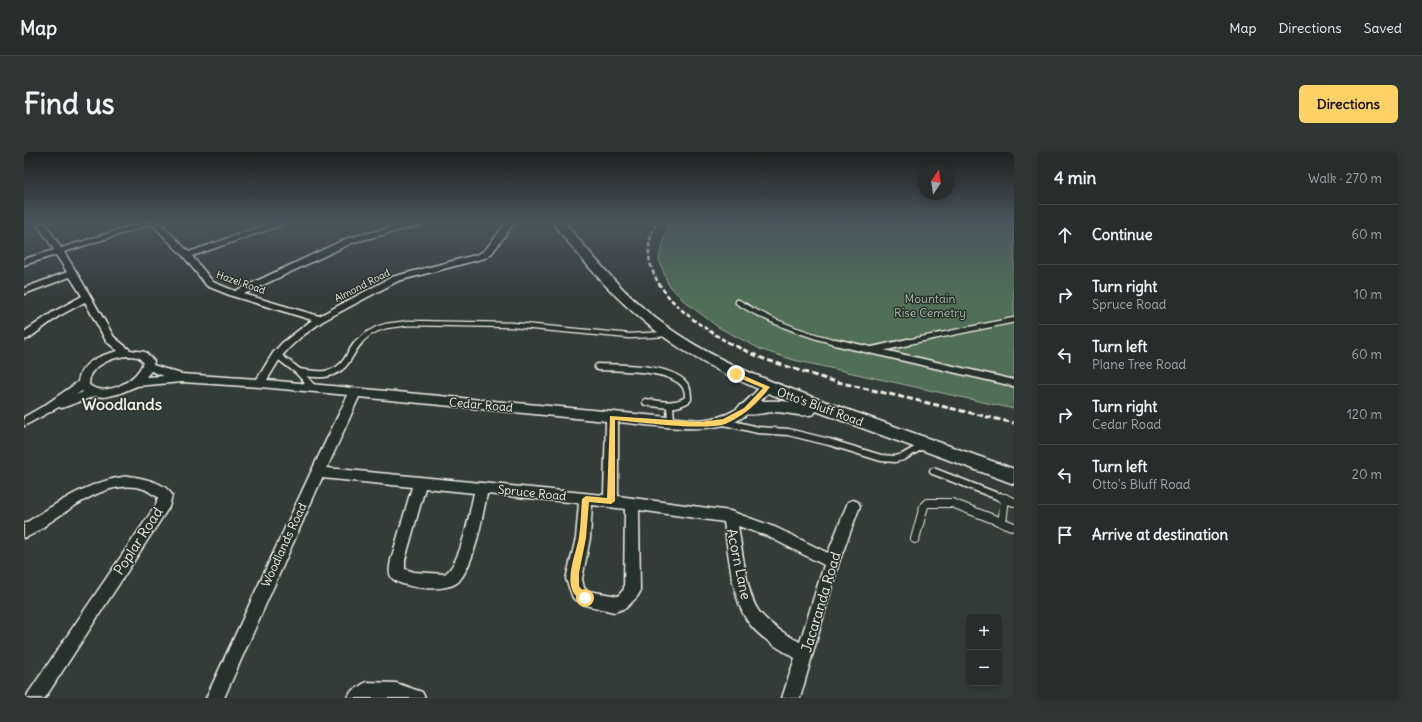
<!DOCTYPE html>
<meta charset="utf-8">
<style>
:root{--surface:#262d2b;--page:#2e3533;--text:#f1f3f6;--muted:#a4a8a9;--line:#424947;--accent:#ffd166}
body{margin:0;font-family:Delius,sans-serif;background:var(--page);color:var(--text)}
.controls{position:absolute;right:12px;bottom:12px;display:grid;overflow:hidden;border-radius:6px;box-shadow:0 2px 6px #0003}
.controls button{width:36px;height:36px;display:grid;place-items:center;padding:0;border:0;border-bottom:1px solid var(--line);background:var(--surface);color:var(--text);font:20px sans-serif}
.compass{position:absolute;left:894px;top:12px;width:36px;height:36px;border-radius:50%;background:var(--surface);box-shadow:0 2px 6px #0003;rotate:13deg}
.stop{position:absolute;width:12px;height:12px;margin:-9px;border:3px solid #ffd166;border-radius:50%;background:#fff}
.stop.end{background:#ffd166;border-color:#fff;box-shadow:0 1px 4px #0008}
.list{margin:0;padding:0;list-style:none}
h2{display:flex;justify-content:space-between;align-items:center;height:52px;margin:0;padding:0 16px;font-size:17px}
h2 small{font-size:13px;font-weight:400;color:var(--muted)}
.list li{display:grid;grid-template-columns:26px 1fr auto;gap:12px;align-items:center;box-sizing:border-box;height:60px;padding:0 16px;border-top:1px solid var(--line)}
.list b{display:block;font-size:15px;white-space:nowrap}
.list p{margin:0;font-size:13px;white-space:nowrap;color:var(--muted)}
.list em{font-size:13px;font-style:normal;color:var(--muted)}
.icon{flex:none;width:22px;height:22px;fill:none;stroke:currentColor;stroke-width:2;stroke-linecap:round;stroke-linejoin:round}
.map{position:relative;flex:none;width:990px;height:546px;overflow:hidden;border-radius:6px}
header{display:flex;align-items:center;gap:24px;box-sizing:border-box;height:56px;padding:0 20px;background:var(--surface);border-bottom:1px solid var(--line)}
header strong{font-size:19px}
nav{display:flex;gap:22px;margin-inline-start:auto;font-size:14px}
.intro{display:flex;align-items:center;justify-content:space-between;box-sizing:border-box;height:96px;padding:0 24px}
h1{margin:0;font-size:28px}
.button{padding:10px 18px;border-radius:6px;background:var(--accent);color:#111;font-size:14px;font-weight:700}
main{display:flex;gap:24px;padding:0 24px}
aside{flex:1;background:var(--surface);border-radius:6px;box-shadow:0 2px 6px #0003}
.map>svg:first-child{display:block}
.green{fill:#516e56;stroke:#a2b09f}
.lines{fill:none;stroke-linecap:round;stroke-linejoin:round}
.lane-far2-casing{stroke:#f4f1e8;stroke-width:7}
.lane-far1-casing{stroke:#f4f1e8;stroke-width:9}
.lane-casing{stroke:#f4f1e8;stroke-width:10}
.street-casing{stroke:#f4f1e8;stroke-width:3}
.secondary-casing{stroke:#f4f1e8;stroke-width:3}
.lane-far2{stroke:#26332d;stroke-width:4.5}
.lane-far1{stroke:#26332d;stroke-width:6}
.lane{stroke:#26332d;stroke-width:8}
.street{fill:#26332d;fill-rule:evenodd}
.secondary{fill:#26332d;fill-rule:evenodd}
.rail-far1{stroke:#f4f1e8;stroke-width:2.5;stroke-dasharray:4.5 2.5;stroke-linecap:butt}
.rail{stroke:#f4f1e8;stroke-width:3;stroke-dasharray:6 3;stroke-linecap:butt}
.route{fill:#ffd166}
.labels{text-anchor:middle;stroke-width:3;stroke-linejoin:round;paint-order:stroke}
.far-street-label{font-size:10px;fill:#f4f1e8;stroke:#26332d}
.park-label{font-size:12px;fill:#b3bdae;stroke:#26332d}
.street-label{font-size:12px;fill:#f4f1e8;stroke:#26332d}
.near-street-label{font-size:14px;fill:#f4f1e8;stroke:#26332d}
.district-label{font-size:16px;font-weight:bold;fill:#f4f1e8;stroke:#26332d}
</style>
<header>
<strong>Map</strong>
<nav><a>Map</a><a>Directions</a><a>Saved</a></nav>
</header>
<div class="intro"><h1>Find us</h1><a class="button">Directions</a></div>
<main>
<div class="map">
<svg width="990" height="546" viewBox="0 0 990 546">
<rect width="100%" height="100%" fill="#323c39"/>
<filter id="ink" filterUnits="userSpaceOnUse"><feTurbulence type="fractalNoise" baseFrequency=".025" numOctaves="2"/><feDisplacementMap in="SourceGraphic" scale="8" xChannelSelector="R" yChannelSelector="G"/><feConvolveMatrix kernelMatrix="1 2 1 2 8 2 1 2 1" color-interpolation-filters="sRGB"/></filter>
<g filter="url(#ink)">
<polygon class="green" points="644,71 990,71 990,257 770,208 738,198 694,175 660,149 644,132 635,108"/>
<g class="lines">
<g class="lane-far2-casing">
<g id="lane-far2">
<path d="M714,150C746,170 779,182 815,191"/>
<polyline points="334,191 344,182 353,177 362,174 385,171 488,173 606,184 645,182"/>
<polyline points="879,191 990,168"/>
</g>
</g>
<g class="lane-far1-casing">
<g id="lane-far1">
<polyline points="811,190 990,231"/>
<polyline points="849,198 884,190"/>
<polyline points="253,203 275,220 289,236"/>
<path d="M574,215C595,216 650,214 662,235C664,238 664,243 664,247C651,256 637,252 622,250"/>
<path d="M275,220C293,223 312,226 323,208C327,202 330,195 335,190"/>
<polyline points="646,254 647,270"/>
<polyline points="700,270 734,278 764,280 805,290 857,306 871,307 879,305 900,293"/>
<polyline points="909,319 978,346"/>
</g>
</g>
<g class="lane-casing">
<g id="lane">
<polyline points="976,345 990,350"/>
<polyline points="978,371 981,346"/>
<polyline points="891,387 900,354 903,351 928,351 990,375"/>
</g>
</g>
<g class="street-casing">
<g id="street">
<path d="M13,71H21L37,96L117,71H136L165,100L247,71H259L258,73L168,104L189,130L211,139L324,86L385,71H398L397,73L330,90L220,142L295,164L368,125L455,102L462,97L482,71H490L468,101L461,106L374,129L299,169L277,185L266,195L257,205L243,228L676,268C709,265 717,255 739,232H747L749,235L747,238C737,248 728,260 716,267C687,284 627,273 594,270V344L706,359L753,376L804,401L824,350L829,348L834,350L836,354L815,410L776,546H758L771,506C754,496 736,486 725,471C708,449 704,398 700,370L615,358L616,440L613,445L602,456L590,460L561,453L549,446L542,427L552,386L555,351L463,342C458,366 451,411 435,429C425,441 378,437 368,426C364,421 366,414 367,408L388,335L298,326L200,546H182L287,320L324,243L236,235L158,230L113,234L94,242L80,245L71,244L38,256L35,255L0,274V265L21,253L54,230C56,210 77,203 94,199L82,189L61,150L35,164L4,187L0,188V180L29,160L58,144L46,125L0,142V136L43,120L32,103L0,113V107L30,98ZM128,72L160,105L183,134L208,144L288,168L258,191L249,201L233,227L157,222L129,213L130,209L121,200L106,198L90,185L53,121L40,100ZM106,204L114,205L119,210C114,228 83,246 65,233L66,223C74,211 92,204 106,204ZM127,219L140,224L122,225ZM58,239L59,240L52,243ZM335,245L582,269L580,343L303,316ZM401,336L450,341C445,362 438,409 421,422L390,420L381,417V408ZM568,353L601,357L600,437L594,444L564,439L560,436L558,427L566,386ZM714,374L743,384L800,413L776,490C761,482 744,472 734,458C722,440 718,396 714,374Z"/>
<path d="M105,324C118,326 141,330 148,343L145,355L21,546H2L5,540L132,353L134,345C129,343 125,339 120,337C87,326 52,353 26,370C18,376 10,383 0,386V372C35,350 64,329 105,324Z"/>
<polygon points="342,530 372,531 398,540 401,546 324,546 327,540"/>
</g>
</g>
<g class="secondary-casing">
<path id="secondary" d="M529,71H541C569,104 596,138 630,165C687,210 755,233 822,257C878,277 934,297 990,317V332L792,259L790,262C777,266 764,260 751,260C740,260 728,265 716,261L714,257L716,253C732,248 750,248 767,250C676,216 616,178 554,102C546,92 537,82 529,71Z"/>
</g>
<use href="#lane-far2" class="lane-far2"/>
<use href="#lane-far1" class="lane-far1"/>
<use href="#lane" class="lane"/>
<use href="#street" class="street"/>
<use href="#secondary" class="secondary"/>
<path class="rail-far1" d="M632,71C604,125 664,167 705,191"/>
<polyline class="rail" points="703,190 740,207 805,228 990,271"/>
</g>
</g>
<linearGradient id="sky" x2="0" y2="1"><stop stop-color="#1c211f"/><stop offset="0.48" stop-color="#49565f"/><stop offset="1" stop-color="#49565f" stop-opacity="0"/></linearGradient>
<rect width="990" height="147" fill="url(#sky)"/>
<path class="route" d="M710,221H714L746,235C735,250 719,265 701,272C678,279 618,270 591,268V349L587,352L565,350L562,386L555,421V434L565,446L561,450C534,439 552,404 555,385C557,372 557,359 558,347L562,344L583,346L586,264L676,270L699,267L720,256L739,236L710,224Z"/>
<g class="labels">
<g class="far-street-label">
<text transform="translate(217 130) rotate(19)" y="4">Hazel Road</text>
<text transform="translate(338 133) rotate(-27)" y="4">Almond Road</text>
</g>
<g class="park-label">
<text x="906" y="151">Mountain<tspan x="906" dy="14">Rise Cemetry</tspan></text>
</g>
<g class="street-label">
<text transform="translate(457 253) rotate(5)" y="4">Cedar Road</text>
<text transform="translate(796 255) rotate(20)" y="4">Otto's Bluff Road</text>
<text transform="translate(508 341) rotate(6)" y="4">Spruce Road</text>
<text transform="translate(260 393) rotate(-65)" y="4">Woodlands Road</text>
</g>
<g class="near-street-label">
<text transform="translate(114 389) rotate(-57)" y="5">Poplar Road</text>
<text transform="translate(715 412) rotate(78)" y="5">Acorn Lane</text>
<text transform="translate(797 450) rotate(-73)" y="5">Jacaranda Road</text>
</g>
<g class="district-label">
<text x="98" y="258">Woodlands</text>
</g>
</g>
</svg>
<div class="controls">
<button>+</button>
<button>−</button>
</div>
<svg class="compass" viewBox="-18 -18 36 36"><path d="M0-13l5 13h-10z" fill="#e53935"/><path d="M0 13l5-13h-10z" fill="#a4a8a9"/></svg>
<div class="stop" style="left:561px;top:446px"></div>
<div class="stop end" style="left:712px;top:222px"></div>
</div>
<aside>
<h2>4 min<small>Walk · 270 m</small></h2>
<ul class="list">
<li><svg class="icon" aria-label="ahead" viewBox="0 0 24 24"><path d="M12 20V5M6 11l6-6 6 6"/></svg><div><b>Continue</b></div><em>60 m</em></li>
<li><svg class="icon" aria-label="right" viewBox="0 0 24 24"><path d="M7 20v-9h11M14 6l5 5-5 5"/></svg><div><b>Turn right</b><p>Spruce Road</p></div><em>10 m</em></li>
<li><svg class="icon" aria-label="left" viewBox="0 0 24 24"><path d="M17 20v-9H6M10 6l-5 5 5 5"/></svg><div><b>Turn left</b><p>Plane Tree Road</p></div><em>60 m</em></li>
<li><svg class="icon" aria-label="right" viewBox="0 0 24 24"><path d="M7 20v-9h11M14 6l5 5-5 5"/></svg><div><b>Turn right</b><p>Cedar Road</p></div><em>120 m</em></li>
<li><svg class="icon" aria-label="left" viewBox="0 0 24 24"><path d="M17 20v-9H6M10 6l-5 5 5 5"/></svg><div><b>Turn left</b><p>Otto's Bluff Road</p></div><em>20 m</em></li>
<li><svg class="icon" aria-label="arrive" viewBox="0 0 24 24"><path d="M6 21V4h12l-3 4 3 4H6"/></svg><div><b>Arrive at destination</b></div></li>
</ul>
</aside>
</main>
